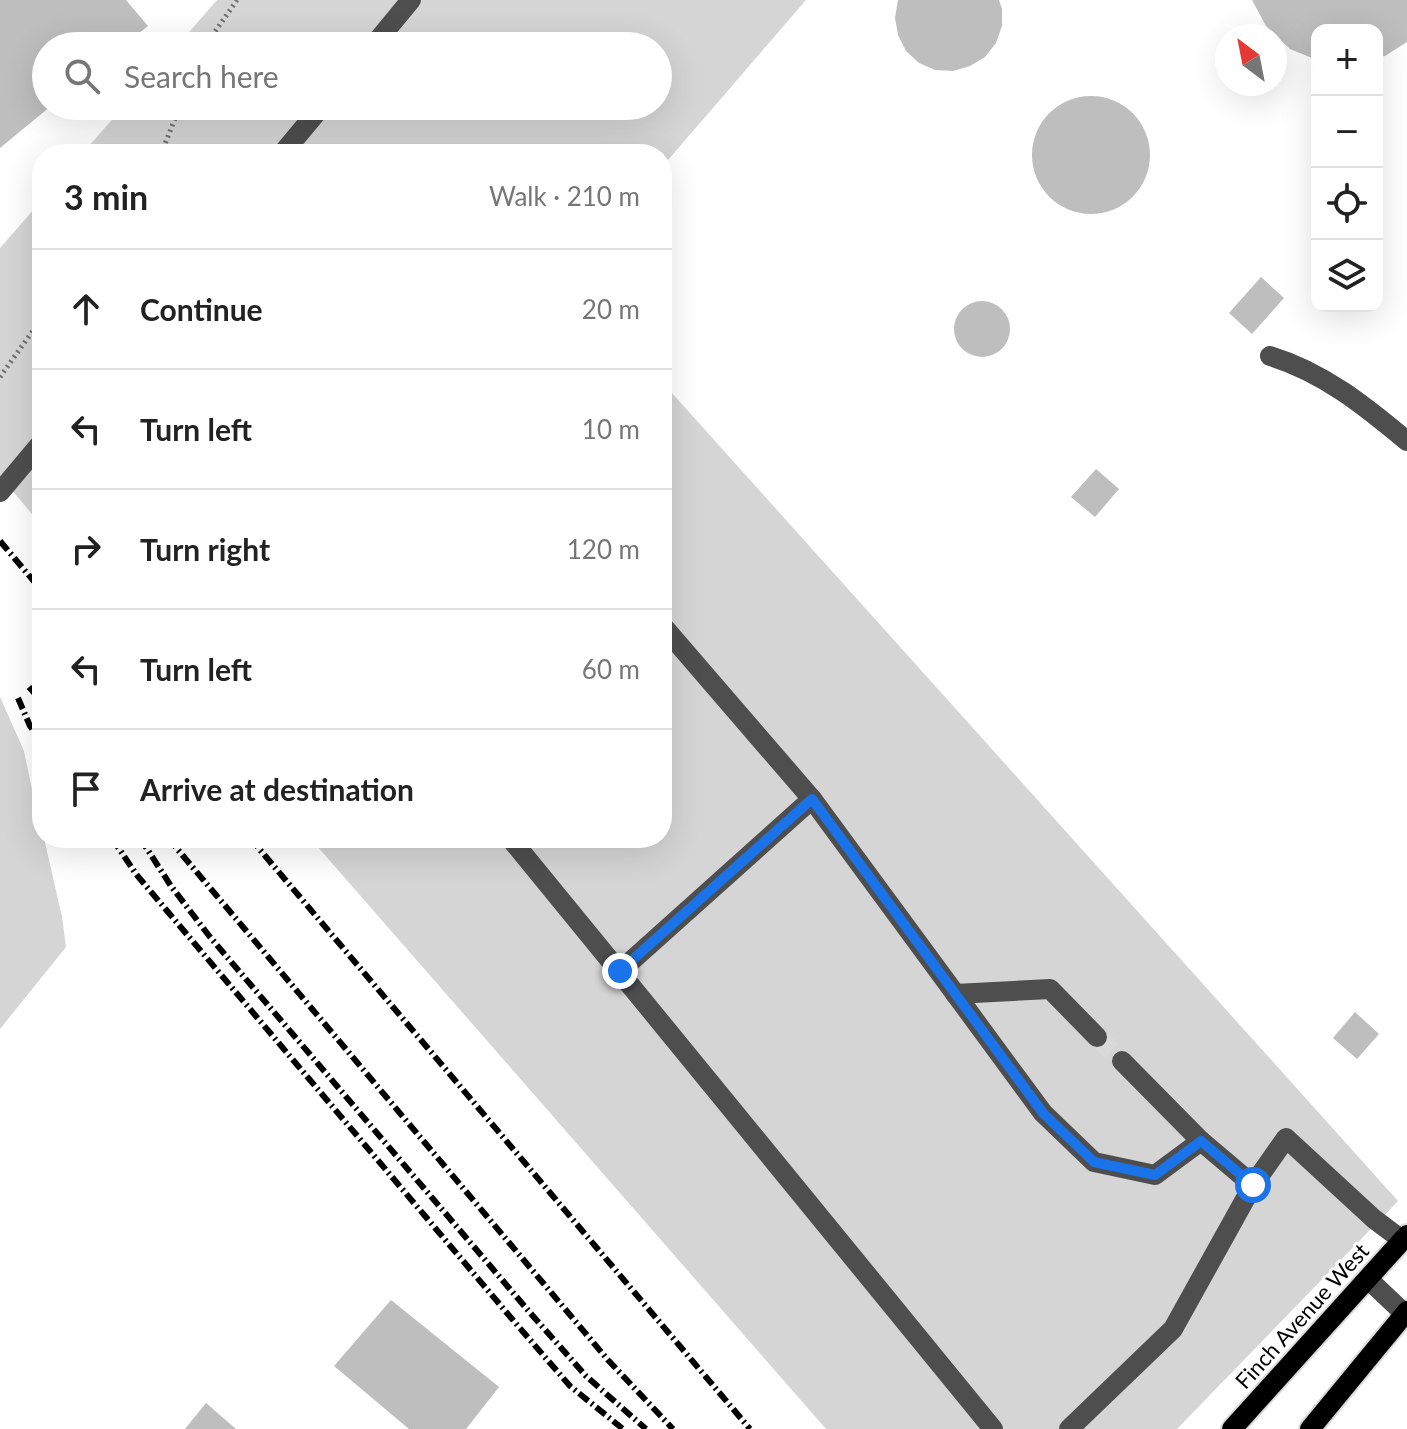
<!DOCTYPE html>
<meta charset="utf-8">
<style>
:root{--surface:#fff;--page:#f2f2f2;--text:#222;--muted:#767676;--line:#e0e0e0}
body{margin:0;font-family:Lato,sans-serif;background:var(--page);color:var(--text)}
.controls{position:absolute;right:24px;top:24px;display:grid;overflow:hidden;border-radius:16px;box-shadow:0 8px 32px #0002}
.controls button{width:72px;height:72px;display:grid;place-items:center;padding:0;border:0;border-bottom:2px solid var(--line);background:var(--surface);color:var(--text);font:40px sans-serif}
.compass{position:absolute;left:1215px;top:24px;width:72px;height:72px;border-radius:50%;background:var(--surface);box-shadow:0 8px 32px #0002;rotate:328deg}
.stop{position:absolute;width:24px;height:24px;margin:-18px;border:6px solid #1a73e8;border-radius:50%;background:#fff}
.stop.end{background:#1a73e8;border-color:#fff;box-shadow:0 2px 8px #0008}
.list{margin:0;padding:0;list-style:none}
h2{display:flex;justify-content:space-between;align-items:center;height:104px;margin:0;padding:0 32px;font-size:34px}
h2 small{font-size:26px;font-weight:400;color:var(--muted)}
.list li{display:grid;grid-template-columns:52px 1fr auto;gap:24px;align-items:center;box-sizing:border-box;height:120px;padding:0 32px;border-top:2px solid var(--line)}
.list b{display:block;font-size:30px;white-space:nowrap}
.list em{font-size:26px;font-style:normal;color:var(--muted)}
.icon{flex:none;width:44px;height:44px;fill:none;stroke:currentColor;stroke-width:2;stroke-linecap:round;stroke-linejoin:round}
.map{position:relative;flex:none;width:1407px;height:1429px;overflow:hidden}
.search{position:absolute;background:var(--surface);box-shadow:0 8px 32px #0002;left:32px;top:32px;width:640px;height:88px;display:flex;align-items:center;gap:20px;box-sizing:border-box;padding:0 28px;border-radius:44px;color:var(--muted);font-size:30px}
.panel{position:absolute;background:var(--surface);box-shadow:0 8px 32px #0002;left:32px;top:144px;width:640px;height:704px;border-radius:32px}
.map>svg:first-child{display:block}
.green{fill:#d5d5d5}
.building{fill:#bebebe}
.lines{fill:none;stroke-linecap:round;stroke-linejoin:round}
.minor-tunnel{stroke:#d9d9d9;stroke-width:20;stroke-dasharray:20 10;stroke-linecap:butt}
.major-casing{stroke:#dbdbdb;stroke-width:24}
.path{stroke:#707070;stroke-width:5;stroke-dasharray:2 4;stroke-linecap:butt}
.minor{stroke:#4e4e4e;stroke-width:20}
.major{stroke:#000;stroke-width:20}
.rail{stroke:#000;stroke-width:6;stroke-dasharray:12 4 2 4;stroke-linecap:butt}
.route{stroke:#1a73e8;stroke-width:10}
.labels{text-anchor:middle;stroke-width:6;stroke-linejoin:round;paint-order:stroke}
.street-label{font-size:22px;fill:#000;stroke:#fff}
</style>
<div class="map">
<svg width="1407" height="1429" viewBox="0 0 1407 1429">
<rect width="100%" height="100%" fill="#fff"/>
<g class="green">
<polygon points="217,0 806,0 662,167 662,154 82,154 124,106 658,106 658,46 177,46"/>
<polygon points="42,200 42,526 0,476 0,248"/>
<polygon points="662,382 1398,1201 1177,1429 826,1429 310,838 662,838"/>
<polygon points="0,697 24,751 42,838 44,838 62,917 66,947 0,1029"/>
</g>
<g class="building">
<polygon points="0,0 126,0 148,26 123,46 46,46 46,106 51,106 0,148"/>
<polygon points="898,0 999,0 1002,9 1002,26 996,43 985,57 970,66 953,71 935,70 919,63 906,51 898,35 895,18"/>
<polygon points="1252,0 1407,0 1407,42 1385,56 1377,58 1377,30 1317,30 1317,60 1290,49 1266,26"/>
<circle cx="1091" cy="155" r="59"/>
<polygon points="1261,277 1284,298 1252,334 1229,313"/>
<circle cx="982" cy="329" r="28"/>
<polygon points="1096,469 1119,489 1095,517 1071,497"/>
<polygon points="1355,1012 1379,1034 1357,1059 1333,1038"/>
<polygon points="391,1300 499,1387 466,1429 409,1429 334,1366"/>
<polygon points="206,1403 236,1429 185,1429"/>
</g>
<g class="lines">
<polyline class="minor-tunnel" points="1097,1037 1122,1061"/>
<g class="major-casing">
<g id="major">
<polyline points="1232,1429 1407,1235"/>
<polyline points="1310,1429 1407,1311"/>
</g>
</g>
<g class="path">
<polyline points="205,46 237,0"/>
<polyline points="161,154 180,106"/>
<polyline points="0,377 42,318"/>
</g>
<g class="minor">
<polyline points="373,46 411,0"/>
<polyline points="282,154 322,106"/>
<path d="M1270,356C1323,372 1365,406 1407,441"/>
<polyline points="0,492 42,442"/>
<polyline points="662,625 812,799 1043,1113 1094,1162 1155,1175 1201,1141 1253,1185"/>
<polyline points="510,838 993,1429"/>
<polyline points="620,971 812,799"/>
<polyline points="955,994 1050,989 1097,1037"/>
<polyline points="1122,1061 1201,1141"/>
<polyline points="1368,1279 1407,1316"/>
<polyline points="1069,1429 1173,1329 1253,1185 1286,1138 1374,1219 1402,1240"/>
</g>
<use href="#major" class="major"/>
<g class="rail">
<polyline points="0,541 42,591"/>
<polyline points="29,687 42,702"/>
<polyline points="18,698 30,726 42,741"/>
<polyline points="112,838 136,874 184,931 518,1326 570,1386 623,1429"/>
<polyline points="140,838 171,886 210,937 532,1315 586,1376 646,1429"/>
<polyline points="168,838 608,1360 673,1429"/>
<polyline points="250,838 750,1429"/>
</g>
</g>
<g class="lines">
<polyline class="route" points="620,971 812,799 1043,1113 1094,1162 1155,1175 1201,1141 1253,1185"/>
</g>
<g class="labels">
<g class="street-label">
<text transform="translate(1302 1316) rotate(-48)" y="8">Finch Avenue West</text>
</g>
</g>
</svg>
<div class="controls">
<button>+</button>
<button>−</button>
<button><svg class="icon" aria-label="locate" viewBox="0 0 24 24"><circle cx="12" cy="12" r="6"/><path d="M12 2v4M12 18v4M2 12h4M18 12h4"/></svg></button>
<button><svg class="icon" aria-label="layers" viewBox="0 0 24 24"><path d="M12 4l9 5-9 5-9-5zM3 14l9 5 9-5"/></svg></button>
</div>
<svg class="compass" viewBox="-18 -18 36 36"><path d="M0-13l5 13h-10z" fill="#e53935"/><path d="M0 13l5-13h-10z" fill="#767676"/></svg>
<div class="stop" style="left:1253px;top:1185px"></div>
<div class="stop end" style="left:620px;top:971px"></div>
<div class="search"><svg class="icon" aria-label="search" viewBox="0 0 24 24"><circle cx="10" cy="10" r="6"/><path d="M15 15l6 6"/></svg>Search here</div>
<section class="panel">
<h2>3 min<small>Walk · 210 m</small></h2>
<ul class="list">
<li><svg class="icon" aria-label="ahead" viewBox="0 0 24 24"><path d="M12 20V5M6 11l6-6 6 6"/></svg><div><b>Continue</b></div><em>20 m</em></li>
<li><svg class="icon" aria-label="left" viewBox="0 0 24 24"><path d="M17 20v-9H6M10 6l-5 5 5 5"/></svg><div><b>Turn left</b></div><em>10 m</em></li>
<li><svg class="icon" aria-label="right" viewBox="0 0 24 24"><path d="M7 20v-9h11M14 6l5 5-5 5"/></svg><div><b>Turn right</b></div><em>120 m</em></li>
<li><svg class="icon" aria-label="left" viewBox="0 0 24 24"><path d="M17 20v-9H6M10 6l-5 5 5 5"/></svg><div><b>Turn left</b></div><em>60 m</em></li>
<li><svg class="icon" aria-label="arrive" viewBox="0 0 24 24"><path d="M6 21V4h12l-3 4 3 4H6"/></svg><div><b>Arrive at destination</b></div></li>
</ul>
</section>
</div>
